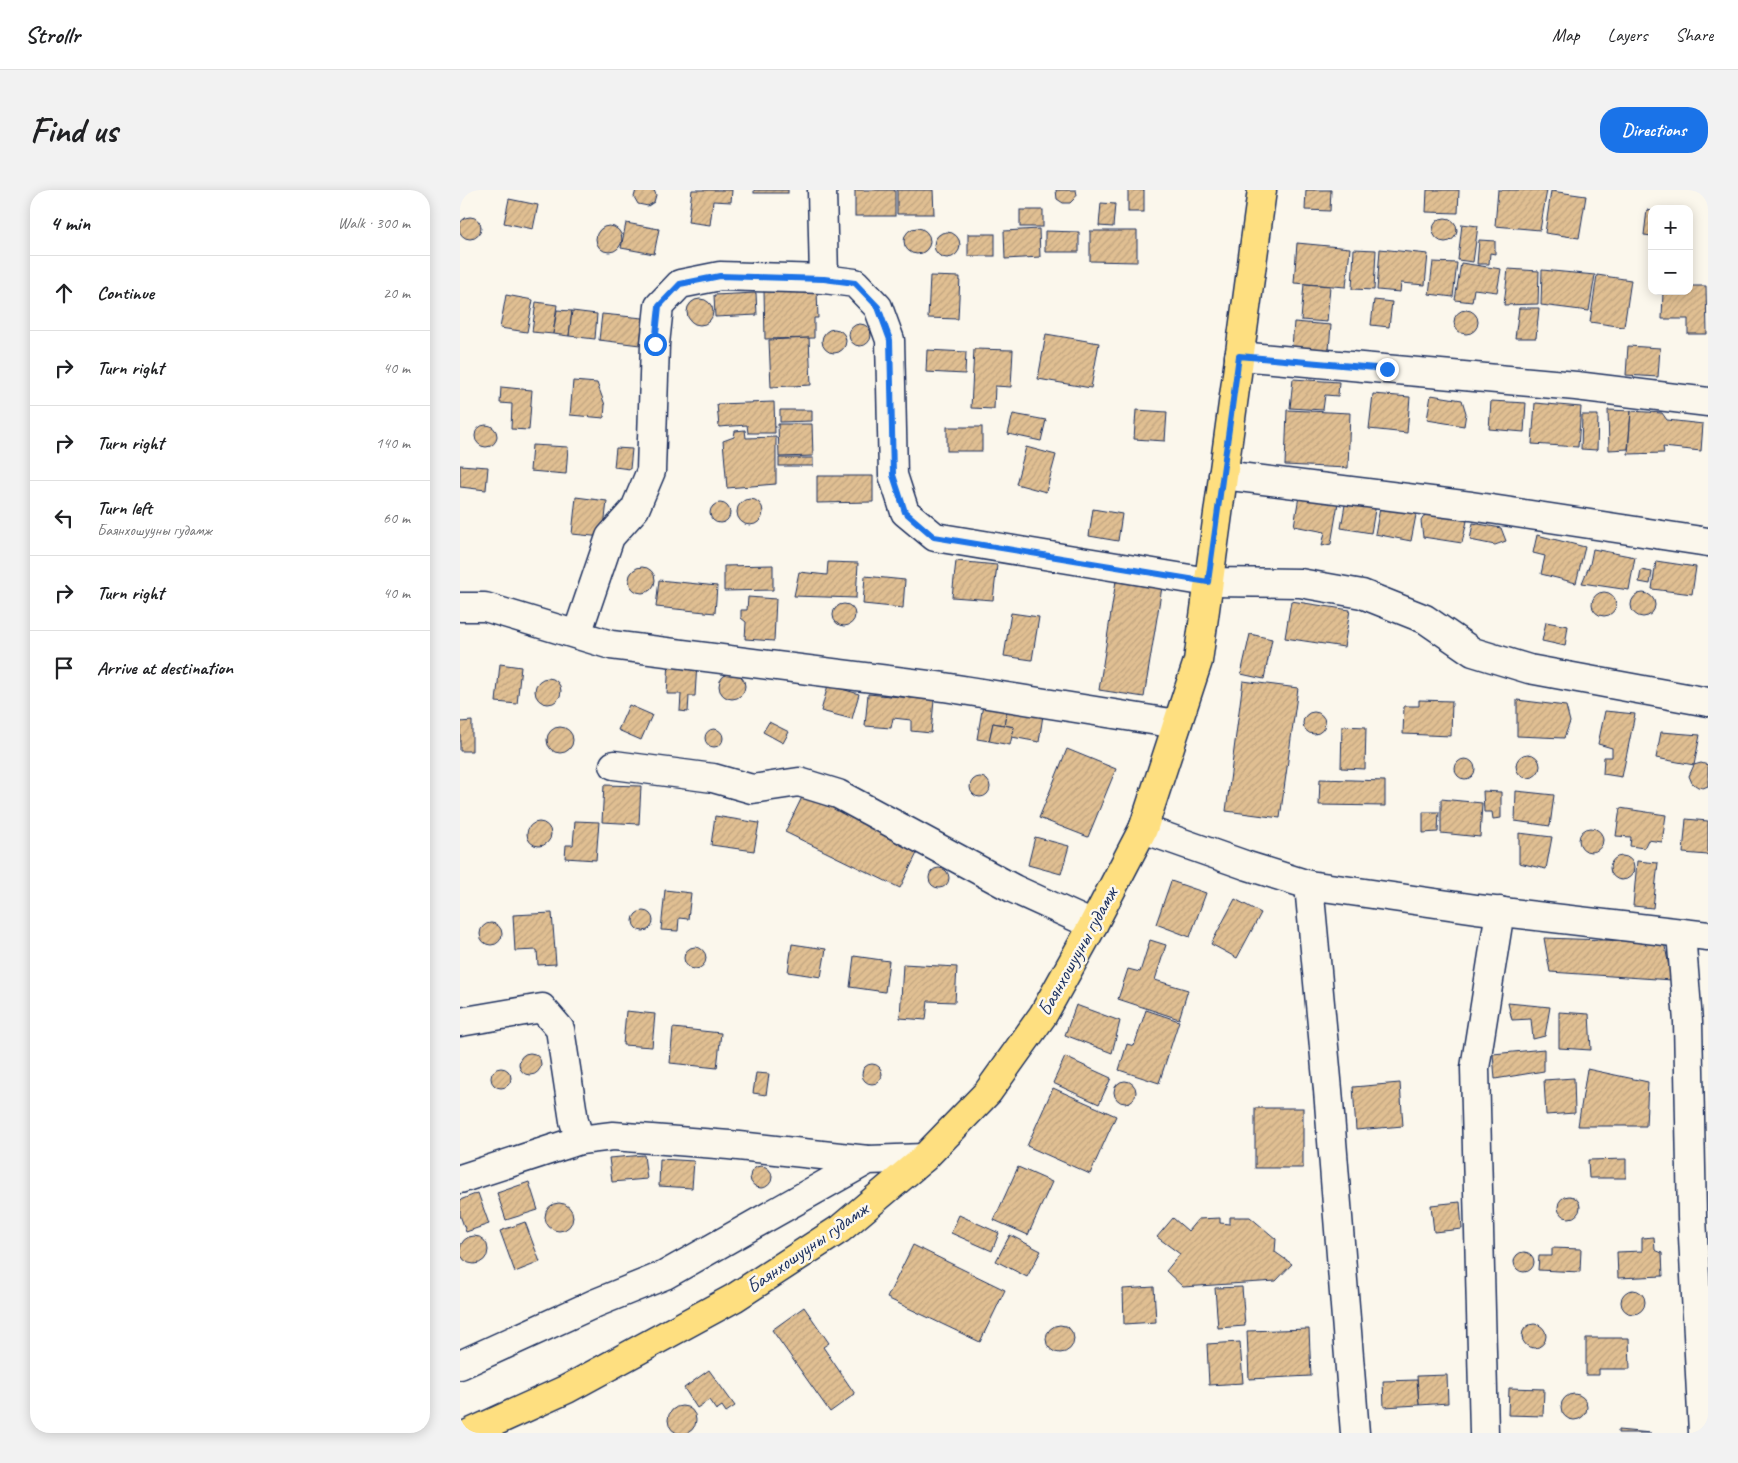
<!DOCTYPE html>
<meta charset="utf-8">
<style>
:root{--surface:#fff;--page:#f2f2f2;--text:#202124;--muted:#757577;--line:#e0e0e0;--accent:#1a73e8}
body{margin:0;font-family:Caveat,sans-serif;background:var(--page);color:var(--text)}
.controls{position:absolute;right:15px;top:15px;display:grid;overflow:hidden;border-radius:10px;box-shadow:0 2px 12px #0003}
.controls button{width:45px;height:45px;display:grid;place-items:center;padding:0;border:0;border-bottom:1px solid var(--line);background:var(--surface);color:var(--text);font:25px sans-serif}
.stop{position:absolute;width:15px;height:15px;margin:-11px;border:4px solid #1a73e8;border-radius:50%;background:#fff}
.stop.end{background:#1a73e8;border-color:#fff;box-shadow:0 1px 5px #0008}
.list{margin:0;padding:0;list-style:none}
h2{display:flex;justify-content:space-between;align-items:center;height:65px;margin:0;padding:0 20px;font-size:21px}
h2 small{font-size:16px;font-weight:400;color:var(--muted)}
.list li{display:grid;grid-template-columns:32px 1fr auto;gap:15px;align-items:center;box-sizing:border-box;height:75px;padding:0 20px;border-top:1px solid var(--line)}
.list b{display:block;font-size:19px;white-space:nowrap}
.list p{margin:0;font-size:16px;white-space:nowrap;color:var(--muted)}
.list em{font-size:16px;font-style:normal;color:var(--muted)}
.icon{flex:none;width:28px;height:28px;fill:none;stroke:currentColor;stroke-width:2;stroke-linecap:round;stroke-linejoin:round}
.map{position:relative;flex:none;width:1248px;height:1243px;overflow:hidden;border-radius:20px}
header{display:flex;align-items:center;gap:30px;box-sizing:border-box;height:70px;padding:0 25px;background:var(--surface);border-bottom:1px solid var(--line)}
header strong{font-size:24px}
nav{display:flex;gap:28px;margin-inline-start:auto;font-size:18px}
.intro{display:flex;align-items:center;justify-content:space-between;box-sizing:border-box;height:120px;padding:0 30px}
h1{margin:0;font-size:35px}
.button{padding:12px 22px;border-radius:20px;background:var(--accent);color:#fff;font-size:18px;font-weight:700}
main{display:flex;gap:30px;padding:0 30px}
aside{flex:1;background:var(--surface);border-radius:20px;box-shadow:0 2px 12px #0003}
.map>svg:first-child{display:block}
.building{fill:url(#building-hatch);stroke:#1b2f5e}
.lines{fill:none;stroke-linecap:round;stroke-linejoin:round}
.minor-casing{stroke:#1b2f5e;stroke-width:31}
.major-casing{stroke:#1b2f5e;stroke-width:31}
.minor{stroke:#fbf7ec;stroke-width:28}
.major{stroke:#fedf80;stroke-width:28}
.route{stroke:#1a73e8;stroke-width:6}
.labels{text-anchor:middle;stroke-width:5;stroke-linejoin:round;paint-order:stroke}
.street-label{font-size:20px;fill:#1b2f5e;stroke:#fbf7ec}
</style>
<header>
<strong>Strollr</strong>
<nav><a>Map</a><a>Layers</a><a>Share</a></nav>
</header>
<div class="intro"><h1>Find us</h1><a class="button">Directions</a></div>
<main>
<aside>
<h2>4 min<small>Walk · 300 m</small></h2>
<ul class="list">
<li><svg class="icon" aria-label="ahead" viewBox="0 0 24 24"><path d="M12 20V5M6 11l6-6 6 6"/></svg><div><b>Continue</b></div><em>20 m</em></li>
<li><svg class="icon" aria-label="right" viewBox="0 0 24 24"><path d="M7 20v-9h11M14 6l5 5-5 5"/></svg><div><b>Turn right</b></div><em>40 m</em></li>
<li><svg class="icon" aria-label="right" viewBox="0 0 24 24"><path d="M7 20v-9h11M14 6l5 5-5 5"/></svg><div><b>Turn right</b></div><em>140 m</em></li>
<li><svg class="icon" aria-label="left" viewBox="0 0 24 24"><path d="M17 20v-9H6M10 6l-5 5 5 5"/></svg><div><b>Turn left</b><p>Баянхошууны гудамж</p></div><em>60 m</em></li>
<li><svg class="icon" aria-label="right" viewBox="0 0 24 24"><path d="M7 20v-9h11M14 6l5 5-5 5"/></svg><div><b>Turn right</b></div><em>40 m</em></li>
<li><svg class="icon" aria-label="arrive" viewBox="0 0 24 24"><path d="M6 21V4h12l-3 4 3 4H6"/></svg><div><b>Arrive at destination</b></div></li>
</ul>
</aside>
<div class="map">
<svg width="1248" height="1243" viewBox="0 0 1248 1243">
<defs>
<pattern id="building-hatch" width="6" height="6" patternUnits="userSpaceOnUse" patternTransform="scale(1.25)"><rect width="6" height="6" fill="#e0bf92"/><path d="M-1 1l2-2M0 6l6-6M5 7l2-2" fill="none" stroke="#c0a480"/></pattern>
</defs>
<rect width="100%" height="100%" fill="#fbf7ec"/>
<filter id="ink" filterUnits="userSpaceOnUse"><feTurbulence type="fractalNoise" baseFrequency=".02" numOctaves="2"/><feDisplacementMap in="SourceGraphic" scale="10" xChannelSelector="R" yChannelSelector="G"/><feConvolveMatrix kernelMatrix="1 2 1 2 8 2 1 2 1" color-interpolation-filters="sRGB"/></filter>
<g filter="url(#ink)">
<g class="building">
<polygon points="176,0 194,0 196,5 194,12 188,16 178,14 174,7"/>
<polygon points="232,0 272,0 271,12 253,11 250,35 228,32"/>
<rect x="294" y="0" width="34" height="3"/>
<rect x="395" y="0" width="40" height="26"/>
<polygon points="437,0 473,0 474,24 437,24"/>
<polygon points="596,0 616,0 617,5 615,8 610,13 603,13 597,9"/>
<rect x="668" y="0" width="16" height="22"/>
<polygon points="846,0 871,0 870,21 845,20"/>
<polygon points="967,0 999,0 998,23 966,22"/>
<polygon points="1038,0 1087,0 1080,40 1035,36"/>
<polygon points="1091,1 1126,6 1119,48 1085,43"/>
<polygon points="49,9 78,15 73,39 44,33"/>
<polygon points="641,13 655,14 653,37 639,36"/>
<rect x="560" y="20" width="23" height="17"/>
<polygon points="1187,20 1192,21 1192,46 1184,45"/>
<circle cx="10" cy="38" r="11"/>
<circle cx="985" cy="40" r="12"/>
<polygon points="166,33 199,39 194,64 161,58"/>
<polygon points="1002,34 1018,36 1013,72 998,70"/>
<circle cx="149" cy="49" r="13"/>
<circle cx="457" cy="51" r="13"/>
<polygon points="579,39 580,67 545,69 544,41"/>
<polygon points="585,41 619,42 619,62 585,62"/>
<polygon points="630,41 677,41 677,72 630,71"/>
<circle cx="487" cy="55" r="13"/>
<rect x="508" y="44" width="27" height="22"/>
<polygon points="1019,50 1035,51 1035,64 1030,63 1029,74 1017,74"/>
<polygon points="837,53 890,58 886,97 834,93"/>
<polygon points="894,59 916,60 914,100 892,99"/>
<polygon points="920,59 968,64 965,95 941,93 940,102 917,100"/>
<polygon points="973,72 997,73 993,107 969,104"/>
<polygon points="1001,73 1041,79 1037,102 1014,99 1012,112 995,110"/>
<polygon points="1048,79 1079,81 1078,114 1044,115"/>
<polygon points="1082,80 1135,85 1129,121 1081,115"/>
<polygon points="1137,85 1171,90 1164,137 1130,132"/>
<polygon points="470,86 500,87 498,129 468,128"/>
<polygon points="844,94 870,96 867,132 841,130"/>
<polygon points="1229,96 1246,96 1247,144 1228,144 1228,129 1202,129 1203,101 1229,101"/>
<polygon points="357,100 358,128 354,128 354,148 305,149 304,101"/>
<polygon points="296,103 297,125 255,127 254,105"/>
<polygon points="46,105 73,110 67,142 40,138"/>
<circle cx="240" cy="122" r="13"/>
<polygon points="914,110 932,112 929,137 911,135"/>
<polygon points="76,112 97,115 93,144 72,142"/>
<polygon points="1059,118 1079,118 1076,148 1055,148"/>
<circle cx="1006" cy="132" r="12"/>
<polygon points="97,120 112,121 109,146 93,144"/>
<polygon points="112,121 137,124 135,149 109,146"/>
<polygon points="142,124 183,128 180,155 139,150"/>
<polygon points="834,132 871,135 869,160 832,157"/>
<circle cx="400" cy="145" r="11"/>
<circle cx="374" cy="151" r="12"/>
<polygon points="586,144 639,153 631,198 578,189"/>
<polygon points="349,148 351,195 311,197 309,150"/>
<polygon points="1168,156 1200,158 1198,187 1166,185"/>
<polygon points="514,159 553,160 551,197 535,196 534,219 511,218"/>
<polygon points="467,160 506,162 505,184 466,182"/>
<polygon points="833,189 879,192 878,206 865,205 863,220 830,218"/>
<polygon points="113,191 137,193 145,215 144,228 110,225"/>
<polygon points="41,197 72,200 69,240 51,239 52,214 40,213"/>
<polygon points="913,204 950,207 947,243 909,239"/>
<polygon points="971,205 1002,210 1006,223 1004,236 967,230"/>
<polygon points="1031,211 1066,213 1064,242 1029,239"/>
<polygon points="314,212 315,243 288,243 287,235 259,237 257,214"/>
<polygon points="1075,213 1121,217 1118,257 1072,254"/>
<polygon points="320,220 352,220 352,231 320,232"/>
<polygon points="676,220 707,222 705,251 674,249"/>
<polygon points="827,220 890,223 888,278 825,275"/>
<polygon points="1148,220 1171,221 1168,259 1149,260"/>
<polygon points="1171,221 1202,223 1207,230 1243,234 1241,261 1203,257 1204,263 1168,264"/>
<polygon points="553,224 586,230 581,251 548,244"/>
<polygon points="1122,225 1138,225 1137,260 1121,259"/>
<polygon points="318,234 352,234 353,266 319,267"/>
<circle cx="26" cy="246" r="11"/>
<rect x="487" y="237" width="35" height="24"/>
<polygon points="285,240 286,248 316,247 316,294 267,298 263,251 274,247 275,241"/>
<polygon points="72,255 108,257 106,284 70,281"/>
<polygon points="566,257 596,265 586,302 556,294"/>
<polygon points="156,258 172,259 170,279 154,277"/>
<rect x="319" y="268" width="34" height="8"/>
<polygon points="0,275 28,277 26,300 0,297"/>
<polygon points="357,286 413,286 413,312 357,313"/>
<polygon points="839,306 878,313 871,354 862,356 865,342 834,336"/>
<polygon points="116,307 147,311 143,347 112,344"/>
<polygon points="886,309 916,314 911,343 881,338"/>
<circle cx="290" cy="322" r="13"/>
<circle cx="260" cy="323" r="10"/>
<polygon points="921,313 957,320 951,351 915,344"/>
<polygon points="633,319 662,324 658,351 629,346"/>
<polygon points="966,323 1007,331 1002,353 963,347 961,331"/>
<polygon points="1013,333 1041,338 1046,351 1035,355 1010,350"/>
<polygon points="1077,345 1125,357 1116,393 1081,384 1085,366 1073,363"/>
<polygon points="1133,359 1175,367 1169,400 1122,393 1130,374"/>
<polygon points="496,371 537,375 533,410 492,407"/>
<polygon points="1196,371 1236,377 1232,404 1192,399"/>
<polygon points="368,372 398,373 396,408 334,406 339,382 367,385"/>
<polygon points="313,375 313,400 264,401 264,376"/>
<circle cx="182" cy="390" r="13"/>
<polygon points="1181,380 1192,382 1190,394 1179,392"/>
<polygon points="657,384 703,391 684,507 639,500"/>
<polygon points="405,386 445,390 443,418 403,414"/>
<polygon points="199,390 257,396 255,423 196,417"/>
<circle cx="1144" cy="414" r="12"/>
<circle cx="1183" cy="415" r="12"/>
<polygon points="288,407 316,409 314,451 285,449 286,432 281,428 281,420 287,420"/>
<polygon points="831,411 890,420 884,457 825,448"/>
<circle cx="384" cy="425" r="11"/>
<polygon points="551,423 579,427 572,470 544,466"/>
<polygon points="1086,432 1108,436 1105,456 1082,451"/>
<polygon points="790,444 812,449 804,489 781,484"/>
<polygon points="209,471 237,473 235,506 229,506 228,522 220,521 221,504 207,504"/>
<polygon points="40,474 61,477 57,514 36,512"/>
<circle cx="272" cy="496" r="13"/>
<circle cx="88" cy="501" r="13"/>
<polygon points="783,491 838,498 820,628 766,621"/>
<polygon points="368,495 399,504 392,529 361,521"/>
<polygon points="408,504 474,510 471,543 451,541 451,530 433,528 431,538 405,536"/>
<polygon points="959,510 992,511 991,546 943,544 944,516 959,516"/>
<polygon points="1057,510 1106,516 1110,532 1104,548 1057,546"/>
<polygon points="169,515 192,525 181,550 158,540"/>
<polygon points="523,515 547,519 544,535 533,533 529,551 517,549"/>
<polygon points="547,519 583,525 579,552 552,547 554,537 544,535"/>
<polygon points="1145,521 1175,524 1162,587 1143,584 1144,567 1152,567 1152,558 1138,554"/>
<circle cx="854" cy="533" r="11"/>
<polygon points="12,531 12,561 0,561 0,532"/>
<polygon points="309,532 329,542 323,553 303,542"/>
<polygon points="533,533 554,537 550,555 529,551"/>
<polygon points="882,536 906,537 905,579 881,578"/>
<circle cx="100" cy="550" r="13"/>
<circle cx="254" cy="548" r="9"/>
<polygon points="1201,542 1240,545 1234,575 1196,568"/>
<polygon points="607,559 656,579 628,647 579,628"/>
<circle cx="1068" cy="576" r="12"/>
<circle cx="1005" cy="579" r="10"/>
<polygon points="1241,573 1248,575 1248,596 1243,598 1238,597 1232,593 1229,586 1234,575"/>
<circle cx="520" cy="597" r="10"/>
<polygon points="860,589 925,591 925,616 859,615"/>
<polygon points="144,595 181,596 179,634 142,632"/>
<polygon points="346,599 461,655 440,698 325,642"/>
<polygon points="1023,601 1041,602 1041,628 1033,629 1032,622 1024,622"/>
<polygon points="1056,601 1094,605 1090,636 1055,631"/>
<polygon points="981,609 1022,613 1020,647 981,643"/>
<polygon points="1160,618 1206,625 1202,652 1188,650 1184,658 1170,656 1171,647 1156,646"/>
<polygon points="963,622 979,622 978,642 963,643"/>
<polygon points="255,626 299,633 294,661 251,655"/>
<polygon points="1226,629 1248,631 1248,665 1223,663"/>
<polygon points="115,631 139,632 136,670 105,668 106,655 113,655"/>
<circle cx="79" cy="644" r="12"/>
<circle cx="1131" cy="650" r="12"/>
<polygon points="1059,643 1092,647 1086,679 1059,673"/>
<polygon points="575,647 609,656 601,684 568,675"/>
<circle cx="1162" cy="678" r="12"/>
<polygon points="1177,671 1198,673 1193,718 1173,716"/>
<circle cx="479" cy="688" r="10"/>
<polygon points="711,691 746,703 730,747 696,734"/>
<polygon points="205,700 231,703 228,729 219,728 218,741 201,740"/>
<polygon points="775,709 801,723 777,768 751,754"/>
<circle cx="183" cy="731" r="10"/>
<polygon points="92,723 96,774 78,775 77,760 55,761 53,725"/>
<circle cx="31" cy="744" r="11"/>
<polygon points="1084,748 1204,752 1212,790 1090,782"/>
<polygon points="690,750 706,755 695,790 728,800 719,829 658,809 668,779 680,782"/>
<polygon points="332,754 366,759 361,787 328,782"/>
<circle cx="235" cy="768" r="11"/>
<polygon points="394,766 429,771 425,802 390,797"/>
<polygon points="443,774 497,777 495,812 468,811 466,830 440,828"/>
<polygon points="1048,813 1090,817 1085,846 1073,849 1071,829 1052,830"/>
<polygon points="616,815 660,831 652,863 605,845"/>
<polygon points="686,820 719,831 699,893 659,880 667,854 674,856"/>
<polygon points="166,821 195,824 192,857 163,855"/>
<polygon points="1099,822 1129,824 1131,860 1099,858"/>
<polygon points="213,838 261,843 257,878 210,873"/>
<polygon points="1084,859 1084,881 1035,889 1033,864"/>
<circle cx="70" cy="874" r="11"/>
<polygon points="605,867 651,888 639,914 593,893"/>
<circle cx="412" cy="884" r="10"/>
<circle cx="41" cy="888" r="10"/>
<polygon points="1127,879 1188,892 1186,936 1118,936"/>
<polygon points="296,883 309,884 306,905 293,903"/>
<polygon points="1114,888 1115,923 1086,925 1084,890"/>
<circle cx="665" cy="902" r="11"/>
<polygon points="940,893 943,936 896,940 893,897"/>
<polygon points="593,898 656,926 630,984 567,956"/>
<rect x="795" y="918" width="48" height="60"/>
<polygon points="184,965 187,989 152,992 149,968"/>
<polygon points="200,969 234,971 232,998 199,996"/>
<polygon points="1166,969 1166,988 1129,988 1128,970"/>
<circle cx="301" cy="987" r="11"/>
<polygon points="558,977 592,992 568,1045 534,1030"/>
<polygon points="69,992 78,1020 46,1030 37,1003"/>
<polygon points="18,1003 29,1034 6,1042 0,1025 0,1010"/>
<circle cx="1109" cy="1017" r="11"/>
<polygon points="1000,1012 1002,1039 974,1042 971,1015"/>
<circle cx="99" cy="1027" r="14"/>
<polygon points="499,1025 539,1043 532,1061 491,1043"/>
<polygon points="770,1027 790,1027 816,1049 815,1062 832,1074 816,1091 723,1097 706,1081 720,1064 697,1047 713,1028 728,1041 738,1029 760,1028 760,1033 770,1034"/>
<polygon points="65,1032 80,1072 55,1082 40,1041"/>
<polygon points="550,1045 581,1061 567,1087 536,1071"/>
<circle cx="14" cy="1060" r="14"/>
<polygon points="1194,1047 1195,1060 1202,1063 1203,1086 1158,1088 1157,1062 1182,1061 1182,1048"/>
<polygon points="453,1055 545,1100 520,1152 427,1108"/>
<polygon points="1092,1058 1121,1059 1120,1082 1078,1080 1079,1066 1092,1066"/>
<circle cx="1064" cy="1072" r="10"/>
<polygon points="694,1097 696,1132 664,1134 663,1099"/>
<polygon points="782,1097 785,1136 758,1138 755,1098"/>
<circle cx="1173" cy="1112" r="12"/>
<polygon points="344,1117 369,1153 363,1157 395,1204 370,1222 312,1140"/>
<circle cx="1074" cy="1146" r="12"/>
<circle cx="600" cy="1149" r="14"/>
<polygon points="849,1139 851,1186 789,1189 787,1141"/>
<polygon points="1126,1148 1169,1148 1170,1179 1139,1179 1139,1185 1126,1185"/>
<polygon points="780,1152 783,1193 749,1195 747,1154"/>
<polygon points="249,1180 275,1216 266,1222 262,1216 256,1220 249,1210 237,1218 224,1198"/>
<polygon points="987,1185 988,1213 959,1215 957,1186"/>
<polygon points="957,1190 959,1215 924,1217 923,1191"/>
<polygon points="1049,1198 1084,1199 1083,1226 1048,1225"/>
<circle cx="1114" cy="1217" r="13"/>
<circle cx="222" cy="1230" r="14"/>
<polygon points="1158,1240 1191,1243 1158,1243"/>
</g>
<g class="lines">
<g class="minor-casing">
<g id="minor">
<polyline points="362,0 364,89"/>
<polyline points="779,166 1116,196 1248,212"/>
<polyline points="763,285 1011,316 1248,352"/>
<polyline points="0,417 25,417 151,455 484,497 717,534"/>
<polyline points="117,444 150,347 175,319 191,281 195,154 199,116 220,94 260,86 364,89 395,93 418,117 430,150 433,285 445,322 475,347 748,392 840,393 902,404 965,429 1013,462 1069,479 1248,512"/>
<polyline points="154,575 253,588 292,599 339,592 378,604 554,699 633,735"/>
<polyline points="683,639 788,676 849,695 868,900 895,1243"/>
<polyline points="849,695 1017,719 1248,746"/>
<polyline points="1221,743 1228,832 1232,1027 1243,1243"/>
<polyline points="0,832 82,818 100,839 114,931 120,950"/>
<polyline points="0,989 120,950 153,946 269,955 408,970"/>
<polyline points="0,1175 136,1113 205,1085 408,970 464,968"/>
<polyline points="1024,1243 1015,878 1040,721"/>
</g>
</g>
<g class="major-casing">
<polyline id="major" points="10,1243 107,1199 274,1108 380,1039 464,968 528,902 583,825 633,735 683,639 738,471 802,0"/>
</g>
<use href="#minor" class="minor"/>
<use href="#major" class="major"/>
</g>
</g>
<g class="lines" filter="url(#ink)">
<polyline class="route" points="195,154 199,116 220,94 260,86 364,89 395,93 418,117 430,150 433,285 445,322 474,347 748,392 779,166 927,179"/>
</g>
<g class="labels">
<g class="street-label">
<text transform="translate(617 761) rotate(-61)" y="7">Баянхошууны гудамж</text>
<text transform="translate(347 1057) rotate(-35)" y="7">Баянхошууны гудамж</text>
</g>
</g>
</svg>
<div class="controls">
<button>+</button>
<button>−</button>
</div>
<div class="stop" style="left:195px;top:154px"></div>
<div class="stop end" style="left:927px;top:179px"></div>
</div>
</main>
